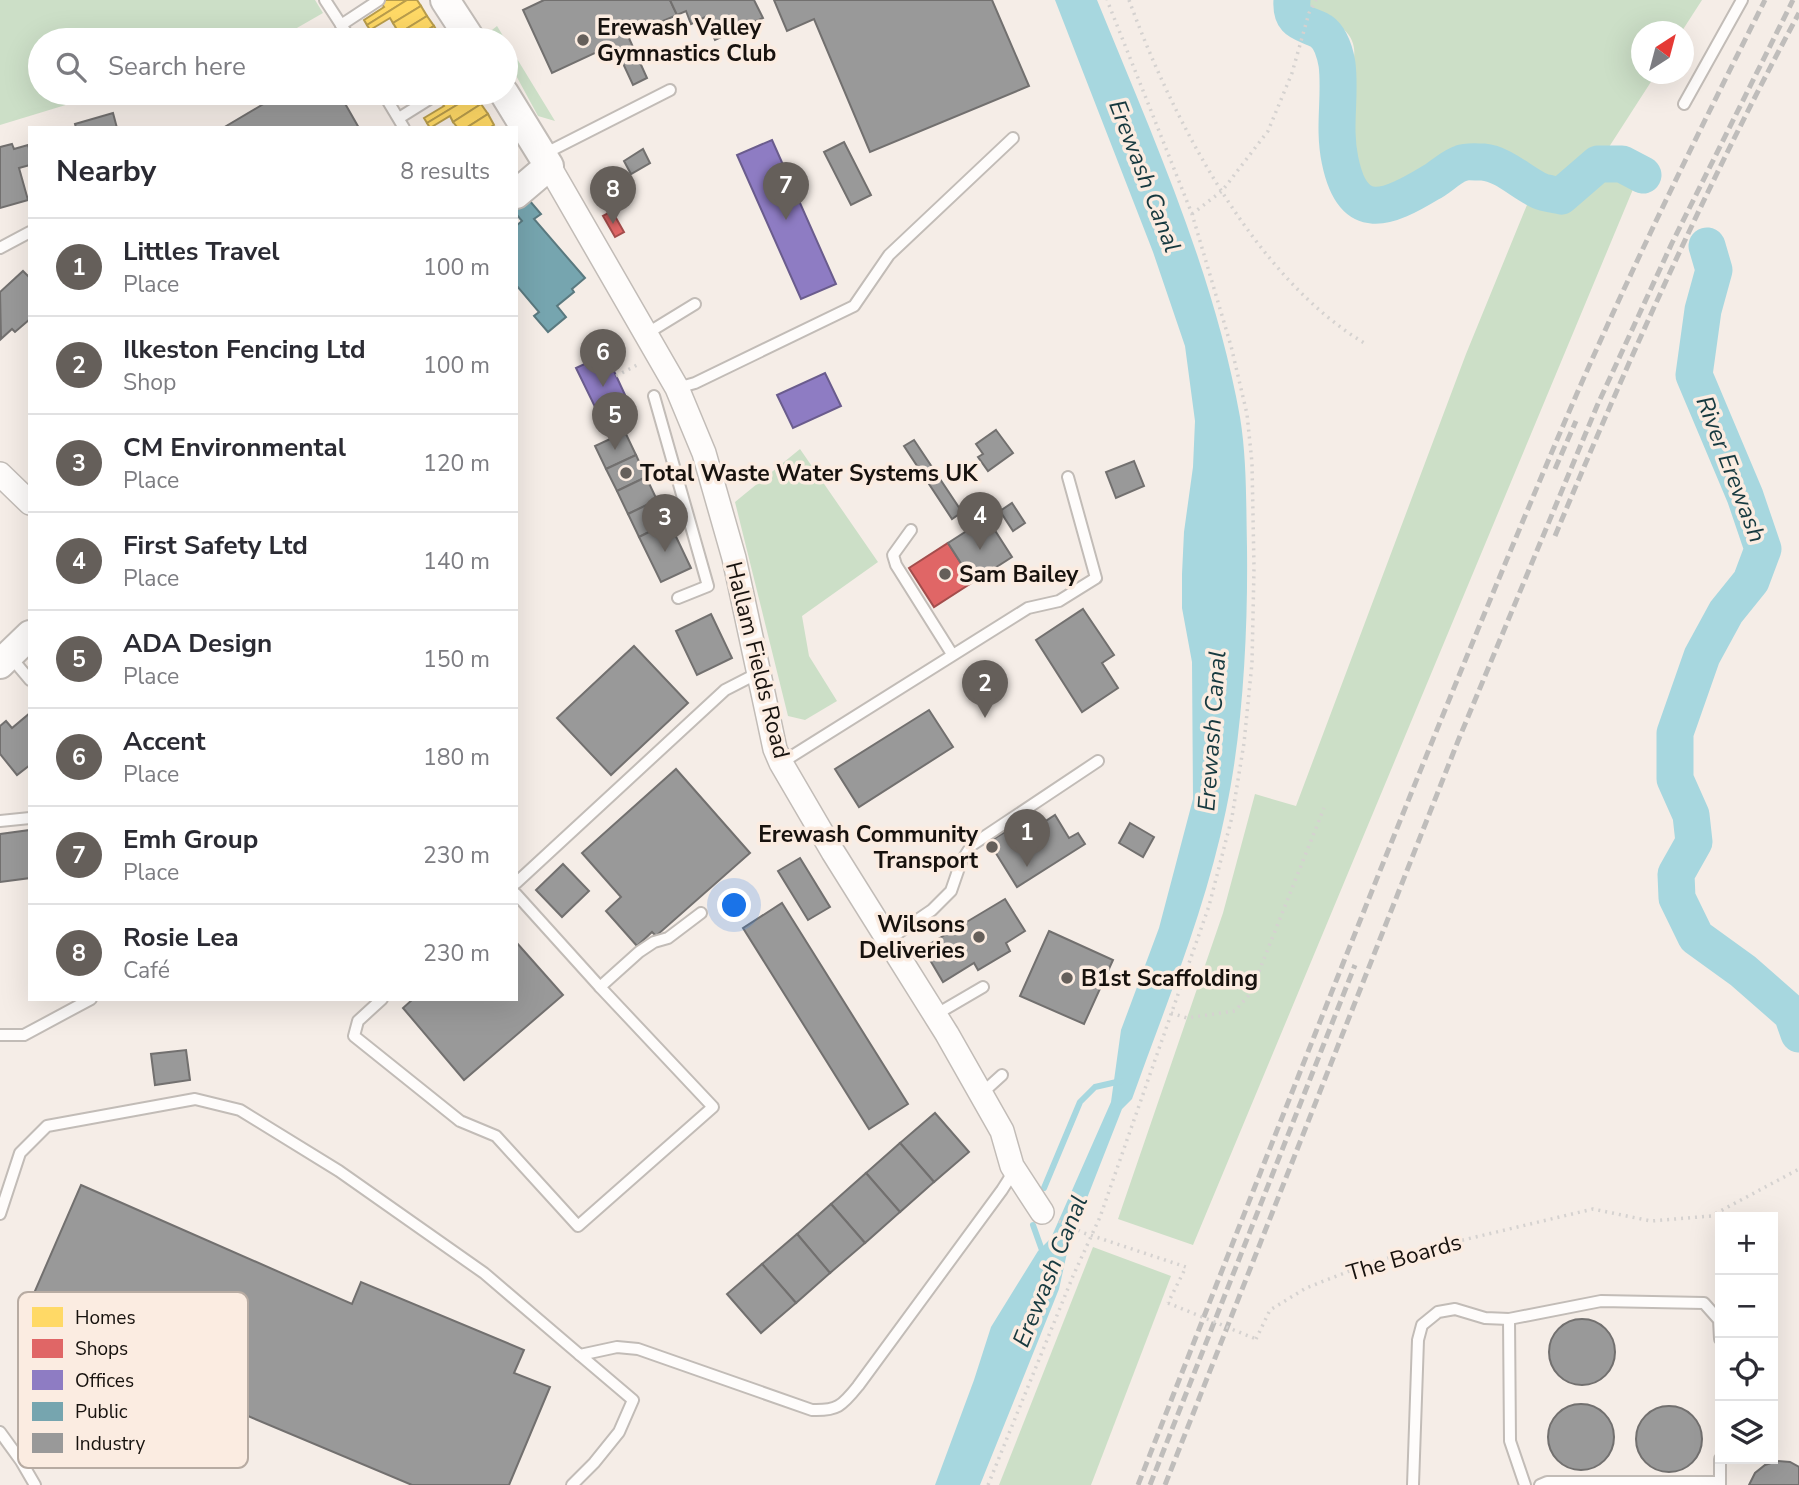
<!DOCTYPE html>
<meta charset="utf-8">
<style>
:root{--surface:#fff;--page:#f2f2f3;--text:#2b2b33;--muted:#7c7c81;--line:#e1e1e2;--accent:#655f5a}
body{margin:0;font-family:"Nunito Sans",sans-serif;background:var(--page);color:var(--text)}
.controls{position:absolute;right:21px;bottom:21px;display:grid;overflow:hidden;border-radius:0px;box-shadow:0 7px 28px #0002}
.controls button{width:63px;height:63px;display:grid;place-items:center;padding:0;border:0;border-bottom:2px solid var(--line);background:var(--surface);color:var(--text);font:35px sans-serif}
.compass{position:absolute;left:1631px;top:21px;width:63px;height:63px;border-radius:50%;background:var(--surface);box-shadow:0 7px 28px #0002;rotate:36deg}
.you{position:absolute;left:735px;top:906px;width:24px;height:24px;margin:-18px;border:5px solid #fff;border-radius:50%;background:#1a73e8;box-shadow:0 0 0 10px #1a73e833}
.badge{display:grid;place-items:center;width:46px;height:46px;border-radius:50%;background:var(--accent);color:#fff;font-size:23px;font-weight:700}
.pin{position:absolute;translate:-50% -58px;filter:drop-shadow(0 2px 4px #0008)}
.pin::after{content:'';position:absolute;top:37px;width:24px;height:21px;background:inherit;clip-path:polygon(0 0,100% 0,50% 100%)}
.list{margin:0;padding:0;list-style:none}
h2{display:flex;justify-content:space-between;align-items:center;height:91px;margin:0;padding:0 28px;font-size:30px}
h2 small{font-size:23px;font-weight:400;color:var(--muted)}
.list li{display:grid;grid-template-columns:46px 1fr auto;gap:21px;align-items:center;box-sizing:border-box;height:98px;padding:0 28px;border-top:2px solid var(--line)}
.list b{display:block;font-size:26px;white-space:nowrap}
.list p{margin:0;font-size:23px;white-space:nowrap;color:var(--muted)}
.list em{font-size:23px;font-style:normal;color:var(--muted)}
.icon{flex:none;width:38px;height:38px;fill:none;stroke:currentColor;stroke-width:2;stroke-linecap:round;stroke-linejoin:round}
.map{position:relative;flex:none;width:1799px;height:1485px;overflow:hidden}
.search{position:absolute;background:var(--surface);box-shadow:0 7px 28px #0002;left:28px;top:28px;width:490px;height:77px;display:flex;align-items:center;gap:18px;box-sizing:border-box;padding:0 24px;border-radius:38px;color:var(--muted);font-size:26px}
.panel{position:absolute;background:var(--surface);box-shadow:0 7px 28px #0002;left:28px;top:126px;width:490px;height:875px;border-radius:0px}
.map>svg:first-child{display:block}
.green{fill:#ccdfc7}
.water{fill:#a7d7df}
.homes{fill:#ffd966;stroke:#b99d4c;stroke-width:2}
.shops{fill:#e06666;stroke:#a44d4c;stroke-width:2}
.offices{fill:#8e7cc3;stroke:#6a5c8d;stroke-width:2}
.public{fill:#76a5af;stroke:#5a797f;stroke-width:2}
.industry{fill:#999;stroke:#72706f;stroke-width:2}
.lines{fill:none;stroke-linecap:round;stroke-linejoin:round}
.stream{stroke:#a7d7df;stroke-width:6}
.river{stroke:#a7d7df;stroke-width:37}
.service-casing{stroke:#c2bcb7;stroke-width:14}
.minor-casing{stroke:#c2bcb7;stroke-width:26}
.tertiary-casing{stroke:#c2bcb7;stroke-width:32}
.path{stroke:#d5d2d0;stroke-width:3.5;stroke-dasharray:2 5;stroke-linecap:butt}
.service{stroke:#fefcfb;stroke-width:10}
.minor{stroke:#fefcfb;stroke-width:23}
.tertiary{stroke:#fefcfb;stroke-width:28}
.rail{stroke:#bfbdbb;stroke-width:5;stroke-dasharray:10 5;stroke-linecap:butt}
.path-bridge{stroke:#d5d2d0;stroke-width:3.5;stroke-dasharray:2 5;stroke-linecap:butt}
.poi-dot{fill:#655f5a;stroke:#fbece1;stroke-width:2.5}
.labels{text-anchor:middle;stroke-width:7;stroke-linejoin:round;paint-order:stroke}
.poi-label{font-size:23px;font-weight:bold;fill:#17120e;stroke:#fbece1;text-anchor:start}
.street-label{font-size:23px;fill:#17120e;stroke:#fbece1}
.water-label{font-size:24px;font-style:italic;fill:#16393f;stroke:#fbece1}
.key{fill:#fbece1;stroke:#b7aba2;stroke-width:2}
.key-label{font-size:19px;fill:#17120e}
</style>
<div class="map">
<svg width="1799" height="1485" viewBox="0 0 1799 1485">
<rect width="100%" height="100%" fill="#f5ede7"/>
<g class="green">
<polygon points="0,0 315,0 323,13 276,40 40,40 40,93 105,93 0,125"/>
<path d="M1300,0H1702L1682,31L1642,32V74H1656L1609,147L1592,154L1559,188C1527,188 1506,148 1480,149C1444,150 1403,208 1370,198C1364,196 1357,191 1355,185C1353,180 1354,174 1354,169C1351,147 1340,124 1342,101C1345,79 1364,55 1348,34C1339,21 1317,16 1302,8Z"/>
<polygon points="497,26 555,121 538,116 506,57 506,40 497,40 492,30"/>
<path d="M1615,172L1636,182L1193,1245L1118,1219L1223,913L1255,794L1296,806L1466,354L1529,200C1547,203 1569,208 1585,197C1597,189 1601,176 1615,172Z"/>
<polygon points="800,449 878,562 802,616 809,656 837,701 805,720 788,716 735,502"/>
<polygon points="1093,1247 1171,1276 1091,1485 999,1485"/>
</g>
<path class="water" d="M1055,0H1097C1152,135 1214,272 1240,417C1247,460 1246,504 1247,548C1248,630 1243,730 1226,810C1206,909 1166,1004 1132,1099L1122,1109L1069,1244L1059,1289L980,1485H935L974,1380L991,1327L1038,1251L1051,1238L1111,1102L1121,1030L1159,928L1193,799L1192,662L1182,608V574L1184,532L1193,467L1195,421L1185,346L1153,252Z"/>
<g class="homes">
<polygon points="385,0 407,0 367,25 364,20 384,7 381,3"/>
<polygon points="407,0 417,0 421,6 393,23 390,18 370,30 367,25"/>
<polygon points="421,6 427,16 388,40 377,40 396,28 393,23"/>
<polygon points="427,16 434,26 411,40 403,38 388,40"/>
<polygon points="434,26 440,36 433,40 411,40"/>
<polygon points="454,93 475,94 427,123 424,118 444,106 441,101"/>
<polygon points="475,94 481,104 453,122 450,116 430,128 427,123"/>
<polygon points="481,104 488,114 466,128 455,128 457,127 453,122"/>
<polygon points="488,114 494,125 489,128 466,128"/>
</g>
<g class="shops">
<polygon points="612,211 624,232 615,237 603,216"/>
<polygon points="948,543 973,582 934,607 909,568"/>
</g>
<g class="offices">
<polygon points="772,140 836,284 801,299 737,155"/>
<polygon points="606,354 626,397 597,411 576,368"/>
<polygon points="825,373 841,406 793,428 777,395"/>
</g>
<polygon class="public" points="529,200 541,214 534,219 585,278 572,289 574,292 557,306 566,317 548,332 534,316 539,312 516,285 516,226 522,221 516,214 516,210"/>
<g class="industry">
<polygon points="544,0 670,0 677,15 628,36 647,78 633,85 614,44 552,73 523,10"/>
<polygon points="670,0 754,0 763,18 715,40 705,17 691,24 686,11 677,15"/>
<polygon points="774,0 992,0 1029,86 870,152 814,19 787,31"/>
<polygon points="282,93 339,93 359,128 223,128"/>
<polygon points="113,113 117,128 76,128 75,124"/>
<polygon points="844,142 871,195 851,205 824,152"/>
<polygon points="12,144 14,149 28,145 30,152 30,165 19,168 28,200 0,208 0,147"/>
<polygon points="643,149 650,163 631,174 624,161"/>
<polygon points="23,271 30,278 30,319 15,332 12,329 1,339 0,292"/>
<polygon points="996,430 1013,453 988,471 978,457 983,454 976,444"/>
<polygon points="625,432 636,455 606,469 595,446"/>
<polygon points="914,440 962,512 952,519 904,446"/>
<polygon points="636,455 646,477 617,491 606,469"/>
<polygon points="1134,461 1144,486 1116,498 1106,472"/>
<polygon points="646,477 657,500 628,514 617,491"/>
<polygon points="657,500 669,522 639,537 628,514"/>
<polygon points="1012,503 1025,523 1013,531 1000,511"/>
<polygon points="987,518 1012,557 973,582 948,543"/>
<polygon points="669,522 691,568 661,582 639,537"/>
<polygon points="1083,609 1114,655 1102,663 1118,688 1082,712 1036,640"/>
<polygon points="711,614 732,658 697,675 676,631"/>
<polygon points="634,646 688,703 611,775 557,718"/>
<polygon points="929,710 953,747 859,807 835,769"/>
<polygon points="30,713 30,765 17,775 0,754 0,726 6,721 12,728"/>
<polygon points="676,769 750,853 656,936 652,932 637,946 606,911 621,897 582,853"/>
<polygon points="1035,813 1041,824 1055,815 1069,838 1078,833 1085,844 1017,887 989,842"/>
<polygon points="1130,823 1154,837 1143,857 1119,843"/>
<polygon points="30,830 30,878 0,882 0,834"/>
<polygon points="800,858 830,907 808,920 778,871"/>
<polygon points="563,864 589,891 562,917 536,890"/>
<polygon points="1005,899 1025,931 1006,943 1010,951 978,970 974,963 943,982 923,948"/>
<polygon points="782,903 908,1104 869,1129 743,928"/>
<polygon points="1049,931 1113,960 1084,1024 1020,996"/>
<polygon points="516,942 563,995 464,1080 403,1008 413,999 516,999"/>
<polygon points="186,1050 190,1080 155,1085 151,1054"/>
<polygon points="935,1113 969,1152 934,1182 900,1143"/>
<polygon points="900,1143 934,1182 900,1212 866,1173"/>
<polygon points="866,1173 900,1212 865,1243 831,1204"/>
<polygon points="81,1185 352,1304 361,1282 524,1350 514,1373 550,1387 509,1485 412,1485 22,1321"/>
<polygon points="831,1204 865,1243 830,1273 797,1234"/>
<polygon points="797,1234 830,1273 796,1303 762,1264"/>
<polygon points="762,1264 796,1303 761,1333 727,1294"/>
<circle cx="1582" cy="1352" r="33"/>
<circle cx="1581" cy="1437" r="33"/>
<circle cx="1669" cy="1439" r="33"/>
<polygon points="1777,1461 1790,1462 1799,1467 1799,1485 1749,1485 1755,1473 1765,1465"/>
</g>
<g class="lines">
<g class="stream">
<polyline points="1044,1188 1080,1102 1095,1087 1121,1081"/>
<polyline points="1033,1225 1043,1253"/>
</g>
<g class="river">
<path d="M1292,0C1290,25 1305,22 1321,31C1331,38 1335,53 1337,64C1341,96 1333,127 1340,160C1353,224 1387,209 1430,183C1440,178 1451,166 1462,163C1467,161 1478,162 1483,162C1504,164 1522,183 1540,191C1547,194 1555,194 1561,196L1598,164H1622L1643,175"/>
<polyline points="1707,246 1714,270 1703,310 1694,375 1745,496 1763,549 1751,581 1726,612 1702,656 1675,733 1675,779 1691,815 1694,842 1676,874 1677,898 1696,937 1743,971 1792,1014 1799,1034"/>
</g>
<g class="service-casing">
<g id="service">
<polyline points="325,0 351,40"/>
<polyline points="341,25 379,0"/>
<polyline points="383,93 404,128"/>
<polyline points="1684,104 1742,0"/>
<polyline points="399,118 439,93"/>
<polyline points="544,154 670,90"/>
<polyline points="0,248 30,232"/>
<polyline points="646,334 695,304"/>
<polyline points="677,388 695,383 854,306 889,255 1013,138"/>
<polyline points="654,396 708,586 678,598"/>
<polyline points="911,530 893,555 896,565 952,654"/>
<polyline points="9,655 30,680"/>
<polyline points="781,763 1028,608 1059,601 1096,578 1068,477"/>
<polyline points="0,821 30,818"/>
<polyline points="516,883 725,690 760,672"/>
<polyline points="516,894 600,987"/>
<polyline points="888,940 932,910 951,891 961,862 972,845 1098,761"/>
<polyline points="382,999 358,1021 354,1036 460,1121 496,1136 578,1226 713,1107 600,987 639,952 654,942 668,938 701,913"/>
<polyline points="935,1015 983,987"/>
<polyline points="0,1035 24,1035 91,999"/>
<polyline points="981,1094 1002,1075"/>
<path d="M0,1214L20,1153L47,1126L195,1099L240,1110L339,1171L484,1273L580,1355L617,1347L638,1349L812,1410C837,1411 842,1406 858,1386L1002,1190L1009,1179L1012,1169"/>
<polyline points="0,1432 21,1461 35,1485"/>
<polyline points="572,1485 594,1463 619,1432 633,1400 580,1355"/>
<polyline points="1413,1485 1418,1340 1422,1325 1438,1312 1455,1309 1485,1318 1509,1319"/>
<polyline points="1525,1485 1510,1441 1509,1319 1601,1301 1704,1303 1719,1320 1720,1339"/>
<polyline points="1540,1485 1547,1482 1720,1482"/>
<polyline points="1720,1485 1720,1459"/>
</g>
</g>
<g class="minor-casing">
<g id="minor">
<polyline points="549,166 677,388 704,453 734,558 768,716 775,749 781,763 833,852 947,1034 1002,1131 1012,1166 1042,1212"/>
<polyline points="0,474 30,503"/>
</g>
</g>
<g class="tertiary-casing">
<g id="tertiary">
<polyline points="445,0 471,40"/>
<polyline points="504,93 549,166 516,194"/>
<polyline points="0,664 30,635"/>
</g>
</g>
<g class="path">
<path d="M1129,0C1172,118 1255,279 1366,344"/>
<polyline points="1192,214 1222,191 1268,131 1292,73 1309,13 1316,0"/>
<polyline points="616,376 639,364"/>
<polyline points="1171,1013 1187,1018 1235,1011 1250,994 1324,808"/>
<polyline points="1059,1221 1084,1233 1186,1267 1168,1303"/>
<polyline points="1256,1339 1270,1310 1306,1288 1375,1261 1593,1209 1651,1221 1711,1216 1799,1169"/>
<polyline points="988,1485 1073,1276 1100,1217 1209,906 1232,817 1244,743 1252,663 1254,568 1252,463 1247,414 1231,346 1192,214 1107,0"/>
</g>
<use href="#service" class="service"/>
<use href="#minor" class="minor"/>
<use href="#tertiary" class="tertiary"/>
<g class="rail">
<polyline points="1555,469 1576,421"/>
<path d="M1555,536C1629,358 1708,182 1799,13"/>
<path d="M1138,1485C1274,1138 1409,790 1554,447C1618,295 1691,147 1765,0"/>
<polyline points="1150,1485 1355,965"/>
<polyline points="1165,1485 1458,741 1597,406 1672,243 1793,0"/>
</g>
<polyline class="path-bridge" points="1168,1303 1256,1339"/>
</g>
<g class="poi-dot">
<circle cx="583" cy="40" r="7"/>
<circle cx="626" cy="473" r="7"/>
<circle cx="945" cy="574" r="7"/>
<circle cx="992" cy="847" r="7"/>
<circle cx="979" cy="937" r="7"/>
<circle cx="1067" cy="978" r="7"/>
</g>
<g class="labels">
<g class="poi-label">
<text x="597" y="35">Erewash Valley<tspan x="597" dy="26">Gymnastics Club</tspan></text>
<text x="640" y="481">Total Waste Water Systems UK</text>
<text x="959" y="582">Sam Bailey</text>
<text x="978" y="842" text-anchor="end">Erewash Community<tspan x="978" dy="26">Transport</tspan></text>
<text x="965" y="932" text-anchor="end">Wilsons<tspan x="965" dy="26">Deliveries</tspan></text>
<text x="1081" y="986">B1st Scaffolding</text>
</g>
<g class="street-label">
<text transform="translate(758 660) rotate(76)" y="8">Hallam Fields Road</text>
<text transform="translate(1404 1257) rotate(-16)" y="8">The Boards</text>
</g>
<g class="water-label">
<text transform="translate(1145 176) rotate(69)" y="8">Erewash Canal</text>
<text transform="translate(1731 469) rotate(69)" y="8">River Erewash</text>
<text transform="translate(1212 731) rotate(-86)" y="8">Erewash Canal</text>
<text transform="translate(1050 1271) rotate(-68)" y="8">Erewash Canal</text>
</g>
</g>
<rect x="18" y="1292" width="230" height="176" rx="10" class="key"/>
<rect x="32" y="1307" width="31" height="20" fill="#ffd966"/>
<rect x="32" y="1339" width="31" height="19" fill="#e06666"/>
<rect x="32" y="1370" width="31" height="20" fill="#8e7cc3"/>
<rect x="32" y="1402" width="31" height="19" fill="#76a5af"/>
<rect x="32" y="1433" width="31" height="20" fill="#999"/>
<g class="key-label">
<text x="75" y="1324">Homes</text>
<text x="75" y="1355">Shops</text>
<text x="75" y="1387">Offices</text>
<text x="75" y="1418">Public</text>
<text x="75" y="1450">Industry</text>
</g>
</svg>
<div class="controls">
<button>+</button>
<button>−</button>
<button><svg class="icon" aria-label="locate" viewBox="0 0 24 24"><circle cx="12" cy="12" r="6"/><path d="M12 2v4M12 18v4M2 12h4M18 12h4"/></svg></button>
<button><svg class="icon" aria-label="layers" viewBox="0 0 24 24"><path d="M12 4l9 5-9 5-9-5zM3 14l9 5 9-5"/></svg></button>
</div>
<svg class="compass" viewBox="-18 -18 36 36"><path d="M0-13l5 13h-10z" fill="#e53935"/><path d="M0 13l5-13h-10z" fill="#7c7c81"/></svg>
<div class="you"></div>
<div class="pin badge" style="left:1027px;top:867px">1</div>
<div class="pin badge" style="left:985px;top:718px">2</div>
<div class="pin badge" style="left:665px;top:552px">3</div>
<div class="pin badge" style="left:980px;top:550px">4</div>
<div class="pin badge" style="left:615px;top:450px">5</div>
<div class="pin badge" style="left:603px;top:387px">6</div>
<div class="pin badge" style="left:786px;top:220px">7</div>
<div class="pin badge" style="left:613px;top:224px">8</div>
<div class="search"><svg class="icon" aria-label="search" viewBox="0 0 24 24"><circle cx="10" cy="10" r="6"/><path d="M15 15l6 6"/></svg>Search here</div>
<section class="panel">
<h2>Nearby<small>8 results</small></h2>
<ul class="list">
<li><span class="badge">1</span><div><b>Littles Travel</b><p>Place</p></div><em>100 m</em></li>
<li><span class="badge">2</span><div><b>Ilkeston Fencing Ltd</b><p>Shop</p></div><em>100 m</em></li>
<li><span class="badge">3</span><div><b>CM Environmental</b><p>Place</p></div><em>120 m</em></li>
<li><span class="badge">4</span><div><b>First Safety Ltd</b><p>Place</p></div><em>140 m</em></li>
<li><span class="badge">5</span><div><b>ADA Design</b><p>Place</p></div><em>150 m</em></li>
<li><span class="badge">6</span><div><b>Accent</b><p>Place</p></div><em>180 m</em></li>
<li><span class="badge">7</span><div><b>Emh Group</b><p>Place</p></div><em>230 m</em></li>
<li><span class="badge">8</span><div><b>Rosie Lea</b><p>Café</p></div><em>230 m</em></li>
</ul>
</section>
</div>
